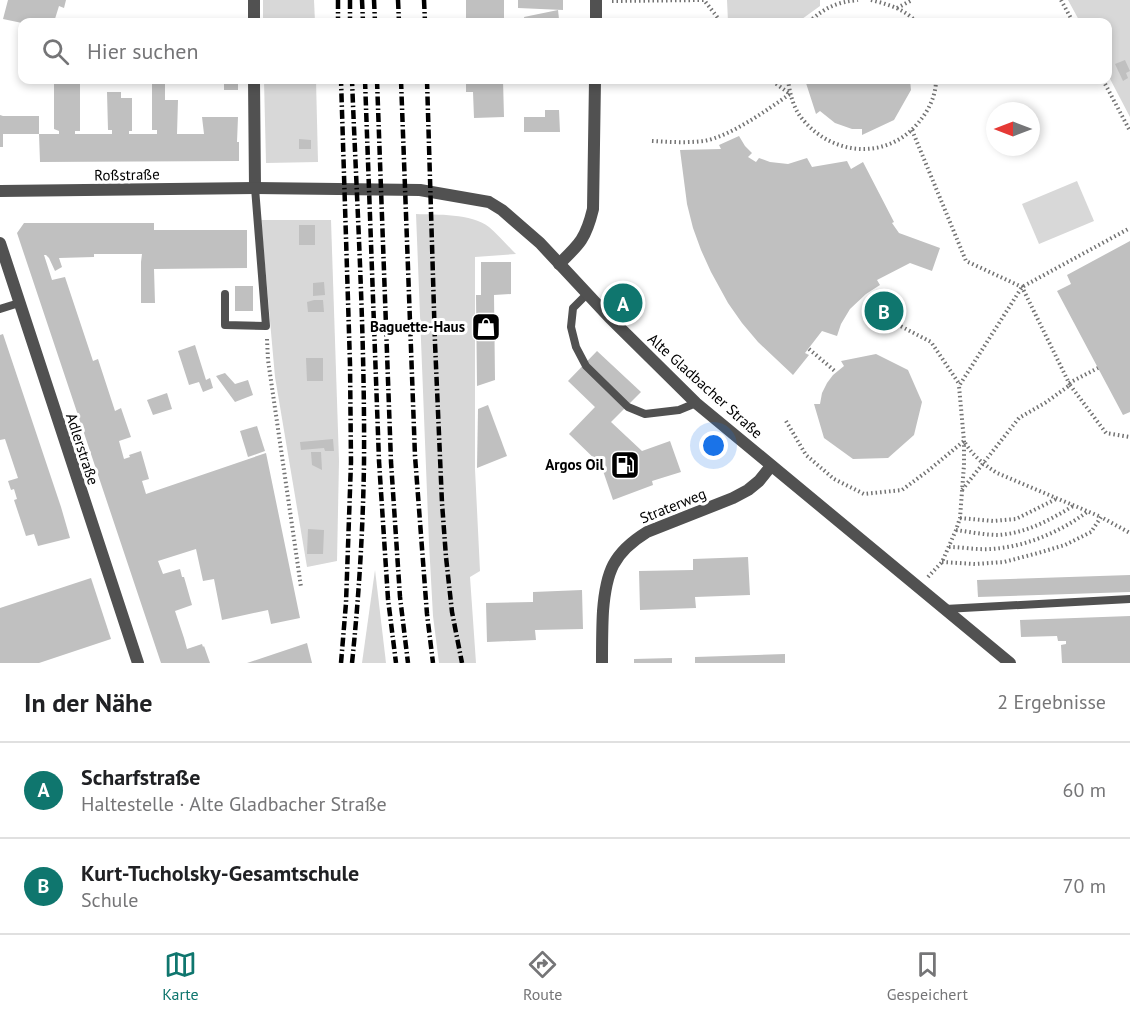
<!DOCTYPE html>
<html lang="de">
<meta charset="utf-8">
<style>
:root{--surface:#fff;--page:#f6f6f6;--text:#202124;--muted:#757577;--line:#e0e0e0;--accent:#0f766e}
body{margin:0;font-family:"PT Sans",sans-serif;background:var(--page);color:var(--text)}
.compass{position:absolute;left:986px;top:102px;width:54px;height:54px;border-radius:50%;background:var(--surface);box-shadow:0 3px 9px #0003;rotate:270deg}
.you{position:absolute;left:714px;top:446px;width:21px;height:21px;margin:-15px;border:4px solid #fff;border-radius:50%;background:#1a73e8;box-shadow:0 0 0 9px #1a73e833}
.badge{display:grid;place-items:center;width:39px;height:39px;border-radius:50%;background:var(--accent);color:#fff;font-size:20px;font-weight:700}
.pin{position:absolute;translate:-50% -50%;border:3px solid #fff;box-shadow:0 2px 6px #0006}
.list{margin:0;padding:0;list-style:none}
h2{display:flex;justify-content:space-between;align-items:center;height:78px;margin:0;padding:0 24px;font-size:26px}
h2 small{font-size:20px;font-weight:400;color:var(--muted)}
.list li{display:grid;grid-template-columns:39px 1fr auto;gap:18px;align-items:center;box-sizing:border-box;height:96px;padding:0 24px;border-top:2px solid var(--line)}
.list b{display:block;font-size:22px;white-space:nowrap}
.list p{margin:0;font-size:20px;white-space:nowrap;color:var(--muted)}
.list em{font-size:20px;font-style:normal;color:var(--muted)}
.icon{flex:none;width:33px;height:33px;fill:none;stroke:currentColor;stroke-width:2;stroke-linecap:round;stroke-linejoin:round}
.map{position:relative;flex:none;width:1130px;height:663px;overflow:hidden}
.search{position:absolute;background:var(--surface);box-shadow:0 3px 9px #0003;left:18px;right:18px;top:18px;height:66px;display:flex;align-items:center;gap:15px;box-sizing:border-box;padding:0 21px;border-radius:12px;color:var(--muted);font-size:22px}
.sheet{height:270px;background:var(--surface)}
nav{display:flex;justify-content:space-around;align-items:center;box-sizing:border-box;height:84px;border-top:2px solid var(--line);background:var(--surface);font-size:16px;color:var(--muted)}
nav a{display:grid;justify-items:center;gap:3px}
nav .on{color:var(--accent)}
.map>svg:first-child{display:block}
.green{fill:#d8d8d8}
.building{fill:#c0c0c0}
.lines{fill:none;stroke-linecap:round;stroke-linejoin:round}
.path{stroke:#737373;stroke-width:4;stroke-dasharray:1.5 3;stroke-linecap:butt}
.lane{stroke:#515151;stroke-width:8}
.street{stroke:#515151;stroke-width:12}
.rail{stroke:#000;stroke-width:4.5;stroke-dasharray:9 3 1.5 3;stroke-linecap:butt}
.labels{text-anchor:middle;stroke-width:6;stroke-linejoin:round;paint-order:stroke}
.street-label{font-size:15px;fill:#000;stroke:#fff}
.poi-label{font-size:15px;font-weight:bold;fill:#000;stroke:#fff;text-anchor:end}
</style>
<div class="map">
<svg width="1130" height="663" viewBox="0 0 1130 663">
<rect width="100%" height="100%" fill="#fff"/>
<g class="green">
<polygon points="263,0 314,0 315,22 263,22"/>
<polygon points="727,0 820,0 820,6 802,19 799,22 728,22"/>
<polygon points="1068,0 1130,0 1130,117 1108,75 1108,22 1080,22"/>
<polygon points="264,80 316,80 318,162 266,163"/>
<polygon points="1077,181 1094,221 1039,244 1022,204"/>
<path d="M416,214C437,215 471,213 489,227C498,235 507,245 516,254L475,257V469L480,571L470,577L476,663H439L433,616L429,543Z"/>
<polygon points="261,220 331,220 339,461 337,561 307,567 275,377"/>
<polygon points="375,570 386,663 362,663"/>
</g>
<g class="building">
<polygon points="8,0 66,0 64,8 59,6 54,22 22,23 3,19"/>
<polygon points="466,0 504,0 504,21 485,21 485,22 466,21"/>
<polygon points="518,0 563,0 563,10 518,8"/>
<polygon points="558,10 559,19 540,22 525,22 524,17"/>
<polygon points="1125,60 1130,71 1126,73 1128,78 1123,81 1115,64"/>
<polygon points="54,80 80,80 80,131 75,131 75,134 112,134 112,130 108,130 107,92 121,92 121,98 132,98 132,131 129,131 129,134 157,134 157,130 152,130 152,80 165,80 165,100 178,100 177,134 204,134 202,117 238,117 237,142 239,142 239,161 40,162 39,134 59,134 59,131 54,129"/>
<rect x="224" y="80" width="14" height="10"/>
<polygon points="466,80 503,80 504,117 474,118 473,92 466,92"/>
<polygon points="805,80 910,80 911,90 894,120 862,135 862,129 852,129 835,123 820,111 816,114"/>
<polygon points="545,110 559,110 560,132 524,132 524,117 545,117"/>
<polygon points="0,115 3,116 39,116 39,134 3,134 3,147 0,147"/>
<polygon points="739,136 745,146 752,153 748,157 756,162 759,158 770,162 788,164 807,158 812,167 847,161 851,169 863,162 894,222 892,223 899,233 940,248 932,271 910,263 877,280 880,285 866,294 850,309 841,324 837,336 822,331 805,353 809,355 793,375 758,342 742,323 728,303 711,272 701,250 693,228 687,204 680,150 721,149 719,145"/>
<polygon points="299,139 311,140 311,149 299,149"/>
<polygon points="24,223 154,223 154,230 247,230 247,268 154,269 155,303 141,303 141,262 142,254 94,254 94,257 59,258 62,267 55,271 49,258 46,255 44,255 52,280 65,277 93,361 98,359 115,411 121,408 131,437 119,441 124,459 130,457 129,455 141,451 149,479 142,481 146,494 266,453 300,618 271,624 268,610 222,620 214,579 203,581 196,549 158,561 163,574 180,569 182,577 184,577 192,605 175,611 184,638 187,649 202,644 203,647 204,646 210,663 161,663 17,233"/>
<rect x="299" y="225" width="16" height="20"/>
<polygon points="1130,241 1130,412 1123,415 1057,291 1071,284 1067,275"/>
<polygon points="481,262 511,262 511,294 494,295 495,380 477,386 476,295 481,295"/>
<polygon points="324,282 325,295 313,296 313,283"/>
<rect x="235" y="286" width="18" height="25"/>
<polygon points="314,300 323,300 324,312 308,312 307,302"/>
<polygon points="3,334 61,507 70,538 38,546 34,534 26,536 14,500 17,499 14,489 11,490 8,481 18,478 5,439 0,440 0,335"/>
<polygon points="195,345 206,380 210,378 213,388 203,392 199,382 189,385 178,351"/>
<polygon points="597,351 641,392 611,422 642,451 670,441 681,472 652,481 653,485 613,500 601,465 569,434 595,407 568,381"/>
<polygon points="876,354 908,370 922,402 914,435 888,458 853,459 824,438 814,404 820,404 822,393 827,383 833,375 844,366 841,361"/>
<polygon points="306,358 323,358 323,381 307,381"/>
<polygon points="225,373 235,384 248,380 253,395 235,402 216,376"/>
<polygon points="167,393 172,409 153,415 147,400"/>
<polygon points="488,405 507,456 477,468 478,409"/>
<polygon points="257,426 265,451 248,457 240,431"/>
<polygon points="333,439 334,451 325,451 324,448 301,450 300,442"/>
<polygon points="311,452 321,452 322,470 312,465"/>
<polygon points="308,529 324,530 323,554 307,554"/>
<polygon points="748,557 750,595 695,597 696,608 640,610 639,571 693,570 693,559"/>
<polygon points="1130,575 1130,592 978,597 977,580"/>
<polygon points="91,578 111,639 39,663 0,663 0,608"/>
<polygon points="582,590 583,629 535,630 536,640 487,642 486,603 533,602 533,592"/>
<polygon points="1130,616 1130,663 1062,663 1061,645 1066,644 1066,641 1058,641 1057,636 1021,637 1020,620"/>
<polygon points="307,643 312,663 247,663"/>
<polygon points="785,654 785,663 695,663 695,657"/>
<polygon points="672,658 672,663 634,663 634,659"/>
</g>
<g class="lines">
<g class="path">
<path d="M871,0C887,4 905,9 916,22"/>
<polyline points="1061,0 1073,22"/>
<polyline points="612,1 704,0 721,22"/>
<polyline points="897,8 912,0"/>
<path d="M809,22C824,8 837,2 858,0"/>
<path d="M788,80C790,95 794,111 805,122C836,157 889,159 919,122C929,110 936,95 936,80"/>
<polyline points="1103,80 1130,131"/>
<polyline points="912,130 966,261 1022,287 1070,385 1045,403 1019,418 962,490"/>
<path d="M652,141C669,142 686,143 704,141C731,136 767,110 790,94L771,80"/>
<polyline points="885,318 931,342 960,385"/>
<polyline points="267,339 268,360 301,587"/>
<polyline points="809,349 836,372"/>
<polyline points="1069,383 1098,368"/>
<polyline points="1070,385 1106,433 1130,437"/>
<path d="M786,421L806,455L834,479L864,494L902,490L929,470L964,441C972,455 983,464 997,473L1101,517"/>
<polyline points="960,518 993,521 1016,519 1056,499"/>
<path d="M956,530C970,532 985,535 999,535C1026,533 1050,520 1073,506"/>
<path d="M949,547C962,547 977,550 991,549C1025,547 1060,532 1087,512"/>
<polyline points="942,562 975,564 1004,562 1038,553 1065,545 1091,532 1101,517 1130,533"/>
<polyline points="928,577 942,562 956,530 960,518 964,465 964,441 959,386 1022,287 1130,228"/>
</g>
<g class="lane">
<polyline points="225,294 225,325 266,326 255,188"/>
<polyline points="587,294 573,308 571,327 576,347 586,366 628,407 645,414 679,410 696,403"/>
<polyline points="0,309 19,303"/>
<polyline points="945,609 1130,599"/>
</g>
<g class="street">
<polyline points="254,0 254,22"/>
<polyline points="596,22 596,0"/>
<polyline points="254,80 255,188"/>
<polyline points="0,191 255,188 420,190 489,202 502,210 540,243 609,317 696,403 1010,663"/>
<polyline points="0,243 138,663"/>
<path d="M559,264C580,244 586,238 593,209L595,80"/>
<path d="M602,663C602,645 602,628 603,611C606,572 613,553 647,532L733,498L748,490L759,481L771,466"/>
</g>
<g class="rail">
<polyline points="338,0 338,22"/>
<polyline points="350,0 350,22"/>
<polyline points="362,0 363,22"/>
<polyline points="374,0 375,22"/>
<polyline points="398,0 399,22"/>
<polyline points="424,0 425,22"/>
<polyline points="365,80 379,461 388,599 396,663"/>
<polyline points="377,80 391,462 400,597 408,663"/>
<polyline points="401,80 415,456 427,614 433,663"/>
<polyline points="427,80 435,343 442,503 446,557 452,612 462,663"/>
<polyline points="341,663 346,603 351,462 350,364 341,80"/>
<path d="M352,663C359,596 363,529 364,463C365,335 357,207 352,80"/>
</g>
</g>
<defs>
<g id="shop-square" transform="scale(1.5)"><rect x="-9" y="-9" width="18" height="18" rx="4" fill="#000" stroke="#fff"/><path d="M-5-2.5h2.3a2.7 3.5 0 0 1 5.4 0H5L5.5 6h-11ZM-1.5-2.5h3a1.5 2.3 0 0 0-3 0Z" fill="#fff"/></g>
<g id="fuel-square" transform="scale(1.5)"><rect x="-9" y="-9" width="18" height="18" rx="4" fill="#000" stroke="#fff"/><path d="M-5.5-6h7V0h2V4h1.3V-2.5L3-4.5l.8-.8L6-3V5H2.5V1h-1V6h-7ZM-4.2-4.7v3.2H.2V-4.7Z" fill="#fff"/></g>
</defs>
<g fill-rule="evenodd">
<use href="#shop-square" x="486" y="327"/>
<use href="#fuel-square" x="625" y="465"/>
</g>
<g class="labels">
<g class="street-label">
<text transform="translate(127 175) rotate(-1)" y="5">Roßstraße</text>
<text transform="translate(705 386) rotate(42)" y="5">Alte Gladbacher Straße</text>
<text transform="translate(82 449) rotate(72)" y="5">Adlerstraße</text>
<text transform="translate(673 506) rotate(-22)" y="5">Straterweg</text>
</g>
<g class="poi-label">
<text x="465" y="332">Baguette-Haus</text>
<text x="604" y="470">Argos Oil</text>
</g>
</g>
</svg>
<svg class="compass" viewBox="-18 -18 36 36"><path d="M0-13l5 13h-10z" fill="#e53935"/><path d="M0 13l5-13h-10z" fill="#757577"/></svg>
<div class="you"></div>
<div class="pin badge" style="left:623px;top:303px">A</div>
<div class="pin badge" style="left:884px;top:311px">B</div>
<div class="search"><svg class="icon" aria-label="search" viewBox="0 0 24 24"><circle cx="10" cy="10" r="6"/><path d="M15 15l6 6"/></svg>Hier suchen</div>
</div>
<section class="sheet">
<h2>In der Nähe<small>2 Ergebnisse</small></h2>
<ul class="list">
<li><span class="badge">A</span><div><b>Scharfstraße</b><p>Haltestelle · Alte Gladbacher Straße</p></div><em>60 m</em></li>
<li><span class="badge">B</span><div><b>Kurt-Tucholsky-Gesamtschule</b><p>Schule</p></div><em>70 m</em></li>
</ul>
</section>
<nav>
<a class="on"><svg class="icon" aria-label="map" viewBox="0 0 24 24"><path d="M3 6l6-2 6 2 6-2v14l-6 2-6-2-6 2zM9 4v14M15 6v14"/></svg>Karte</a>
<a><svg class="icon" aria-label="directions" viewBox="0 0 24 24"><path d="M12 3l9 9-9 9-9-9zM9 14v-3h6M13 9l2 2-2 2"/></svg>Route</a>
<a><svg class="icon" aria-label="saved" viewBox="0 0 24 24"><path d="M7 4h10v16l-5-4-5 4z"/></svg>Gespeichert</a>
</nav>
